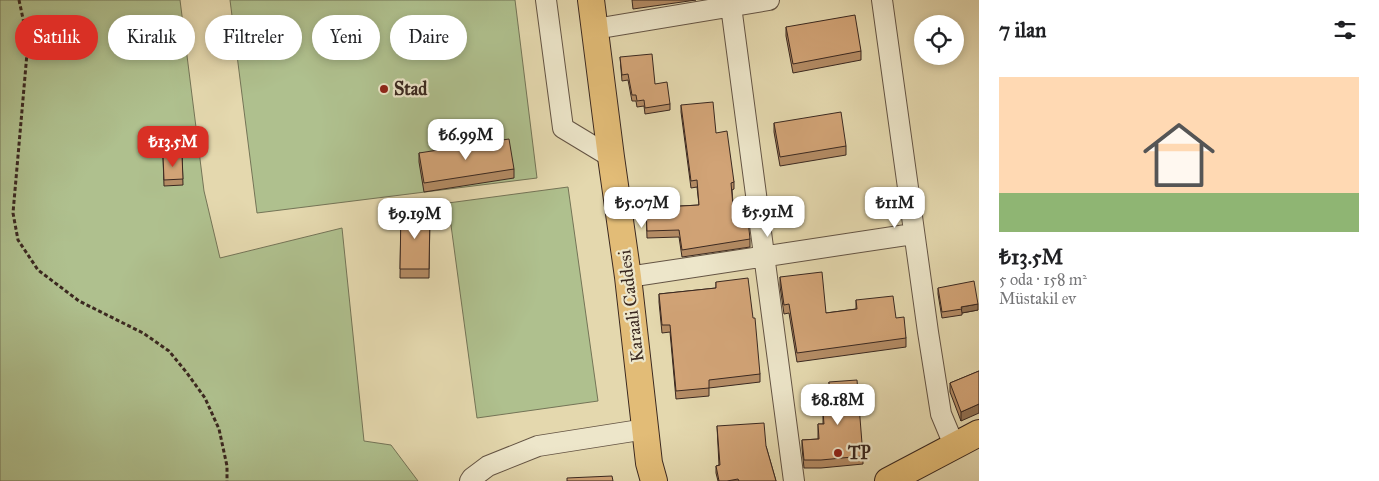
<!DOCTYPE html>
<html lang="tr">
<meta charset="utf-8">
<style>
:root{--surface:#fff;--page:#f2f2f2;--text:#202124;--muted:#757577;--accent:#d93025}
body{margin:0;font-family:"IM FELL Great Primer",serif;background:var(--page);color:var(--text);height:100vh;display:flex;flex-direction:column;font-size:19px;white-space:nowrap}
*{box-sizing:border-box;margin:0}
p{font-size:16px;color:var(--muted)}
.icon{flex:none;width:28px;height:28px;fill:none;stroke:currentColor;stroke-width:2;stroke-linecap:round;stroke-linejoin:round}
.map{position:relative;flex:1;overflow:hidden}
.drawer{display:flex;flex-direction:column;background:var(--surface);width:400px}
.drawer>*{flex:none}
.hud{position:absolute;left:15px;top:15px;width:475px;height:45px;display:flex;gap:10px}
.controls{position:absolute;left:914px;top:15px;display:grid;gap:10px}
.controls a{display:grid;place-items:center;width:50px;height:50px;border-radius:50%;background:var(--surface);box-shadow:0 2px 8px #0003;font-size:25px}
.price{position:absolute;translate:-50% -42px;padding:0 11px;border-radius:10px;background:#fff;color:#222;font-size:16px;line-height:32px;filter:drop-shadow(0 1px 2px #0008)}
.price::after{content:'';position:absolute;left:50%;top:30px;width:15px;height:11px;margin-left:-8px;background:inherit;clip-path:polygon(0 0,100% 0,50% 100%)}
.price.selected{background:var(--accent);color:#fff}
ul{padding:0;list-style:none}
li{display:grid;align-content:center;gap:10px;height:265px;padding:0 20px}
li span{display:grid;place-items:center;height:155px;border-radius:0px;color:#555}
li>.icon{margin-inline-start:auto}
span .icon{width:90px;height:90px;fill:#fffc;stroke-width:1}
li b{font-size:21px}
h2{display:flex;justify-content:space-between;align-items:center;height:60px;padding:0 20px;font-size:21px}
.tag{padding:0 18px;border-radius:22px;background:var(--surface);box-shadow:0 2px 8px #0003;font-size:18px;line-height:45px}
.tag.selected{background:var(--accent);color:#fff}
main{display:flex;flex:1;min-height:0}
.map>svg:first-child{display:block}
.green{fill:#afc08e;stroke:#747457}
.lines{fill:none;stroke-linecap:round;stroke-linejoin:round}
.minor-casing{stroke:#645444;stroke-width:22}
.major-casing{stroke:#3a2820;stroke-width:28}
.path{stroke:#3a2820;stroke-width:3;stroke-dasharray:4 2.5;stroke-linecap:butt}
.minor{stroke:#ede6ca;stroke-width:20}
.major{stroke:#e2bc77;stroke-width:26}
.wall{fill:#b48c65;stroke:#3a2820}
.shaded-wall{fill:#927253;stroke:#3a2820}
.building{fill:#d1a376;stroke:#3a2820}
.poi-dot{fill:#8f2418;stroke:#ede6ca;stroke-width:2}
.labels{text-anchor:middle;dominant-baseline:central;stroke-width:4.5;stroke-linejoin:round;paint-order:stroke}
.poi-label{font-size:18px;font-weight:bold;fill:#3a2820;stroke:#ede6ca;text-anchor:start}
.street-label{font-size:18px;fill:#3a2820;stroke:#ede6ca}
</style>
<main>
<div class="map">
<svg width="979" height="481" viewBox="0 0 979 481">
<rect width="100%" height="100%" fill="#e4d8ae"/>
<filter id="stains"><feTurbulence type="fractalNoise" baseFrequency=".004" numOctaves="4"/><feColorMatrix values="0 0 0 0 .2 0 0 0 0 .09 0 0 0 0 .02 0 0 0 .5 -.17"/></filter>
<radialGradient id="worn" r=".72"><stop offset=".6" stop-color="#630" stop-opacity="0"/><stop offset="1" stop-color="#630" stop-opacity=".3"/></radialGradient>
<path class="green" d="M 0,0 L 180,0 L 204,191 L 220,258 L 342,228 L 364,441 L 391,445 L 418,481 L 0,481 Z
M 230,0 L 515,0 L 537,178 L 257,213 Z
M 568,187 L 598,401 L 477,418 L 448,203 Z"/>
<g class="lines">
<g class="minor-casing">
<path id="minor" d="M 546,0 L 563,128 L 611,157
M 882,0 L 928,332 L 941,414 L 954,445
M 731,6 L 794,481
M 595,29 L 769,0
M 628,277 L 913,234
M 470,481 L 472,478 L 488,466 L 538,446 L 646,429"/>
</g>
<g class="major-casing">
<path id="major" d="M 591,0 L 611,157 L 628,277 L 649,463 L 654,481
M 888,481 L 979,433"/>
</g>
<path class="path" d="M 19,0 L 28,42 L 13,213 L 18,240 L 38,270 L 79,301 L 143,333 L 169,351 L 187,373 L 205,398 L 219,429 L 227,466 L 227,481"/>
<use href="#minor" class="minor"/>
<use href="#major" class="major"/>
</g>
<path class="wall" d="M 632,0 L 696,0 L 633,9 Z
M 786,27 L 861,51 L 861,60 L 793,73 L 786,36 Z
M 620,57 L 655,84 L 670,104 L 670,110 L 645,114 L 644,106 L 637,107 L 636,101 L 632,101 L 628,80 L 622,81 Z
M 681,105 L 716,133 L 734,182 L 734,189 L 732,190 L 734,218 L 739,221 L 750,239 L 750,247 L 682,257 L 679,237 L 647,238 L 646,208 L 699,205 L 697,187 L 691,188 L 681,112 Z
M 774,123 L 846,146 L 846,155 L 780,166 L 774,132 Z
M 419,153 L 514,169 L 514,178 L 424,192 L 419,162 Z
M 182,155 L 183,185 L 164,186 L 163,156 Z
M 401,211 L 430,212 L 429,278 L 400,278 Z
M 780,277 L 826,313 L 856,309 L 856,300 L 896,318 L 906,338 L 906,347 L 797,362 L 789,313 L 784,314 L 780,286 Z
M 716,282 L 760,374 L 760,382 L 709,388 L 709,396 L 676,399 L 670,332 L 662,333 L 659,302 L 659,294 L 716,288 Z
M 938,288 L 978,310 L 962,313 L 962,315 L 942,318 L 938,294 Z
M 979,371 L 961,421 L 950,392 L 950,383 Z
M 829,382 L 863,456 L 863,464 L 821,468 L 804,468 L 802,448 L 802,440 L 818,439 L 818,424 L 823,424 L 823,412 L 830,411 Z
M 717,426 L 766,446 L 776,481 L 718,481 L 716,473 L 716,466 L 719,465 Z"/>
<path class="shaded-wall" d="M 978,304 L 978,310 L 962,313 L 961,307 Z
M 979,404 L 979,413 L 961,421 L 961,412 Z"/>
<path class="building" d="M 855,15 L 861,51 L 793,64 L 786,27 Z
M 652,54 L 655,84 L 667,82 L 670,104 L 645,108 L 644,100 L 637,101 L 636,95 L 632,95 L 628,74 L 622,75 L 620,57 Z
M 713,102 L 716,133 L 727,131 L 734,182 L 731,183 L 734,218 L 739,218 L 739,221 L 748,220 L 750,239 L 682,250 L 679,230 L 647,231 L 646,208 L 699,205 L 697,180 L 691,181 L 681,105 Z
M 841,112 L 846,146 L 780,157 L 774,123 Z
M 509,139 L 514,169 L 424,183 L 419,153 Z
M 182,155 L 183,179 L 164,180 L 163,156 Z
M 401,211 L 430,212 L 429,269 L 400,269 Z
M 822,272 L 826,313 L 857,309 L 856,300 L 893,296 L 896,318 L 904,317 L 906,338 L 797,353 L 789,304 L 784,305 L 780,277 Z
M 748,278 L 753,318 L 755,318 L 760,374 L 709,380 L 709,388 L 676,391 L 670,325 L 662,325 L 659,294 L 716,288 L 716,282 Z
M 974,281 L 978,304 L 961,307 L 962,309 L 942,312 L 938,288 Z
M 979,371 L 979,404 L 961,412 L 950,383 Z
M 857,380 L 863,456 L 821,460 L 804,460 L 802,440 L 819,439 L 818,424 L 824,424 L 823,412 L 831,411 L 829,382 Z
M 764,423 L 766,446 L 776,481 L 739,481 L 738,479 L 727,481 L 719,481 L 716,466 L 720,465 L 717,426 Z
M 612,476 L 613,481 L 567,481 L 567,478 Z"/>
<g class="poi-dot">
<circle cx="384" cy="89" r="5"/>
<circle cx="838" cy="453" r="5"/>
</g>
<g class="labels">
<g class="poi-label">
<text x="394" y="89">Stad</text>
<text x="848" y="453">TP</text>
</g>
<g class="street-label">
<text transform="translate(631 306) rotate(-97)">Karaali Caddesi</text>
</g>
</g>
<rect width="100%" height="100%" filter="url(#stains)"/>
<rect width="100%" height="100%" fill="url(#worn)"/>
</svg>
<div class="controls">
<a><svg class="icon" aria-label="locate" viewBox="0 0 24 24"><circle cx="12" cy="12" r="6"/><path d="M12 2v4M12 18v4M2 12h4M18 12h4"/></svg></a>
</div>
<b class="price" style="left:466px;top:161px">₺6.99M</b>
<b class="price selected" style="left:173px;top:168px">₺13.5M</b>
<b class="price" style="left:642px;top:229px">₺5.07M</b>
<b class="price" style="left:895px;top:229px">₺11M</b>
<b class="price" style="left:768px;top:238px">₺5.91M</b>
<b class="price" style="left:415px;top:240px">₺9.19M</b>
<b class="price" style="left:838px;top:426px">₺8.18M</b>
<div class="hud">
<a class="tag selected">Satılık</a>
<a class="tag">Kiralık</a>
<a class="tag">Filtreler</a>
<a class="tag">Yeni</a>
<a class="tag">Daire</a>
</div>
</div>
<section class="drawer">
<h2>7 ilan<svg class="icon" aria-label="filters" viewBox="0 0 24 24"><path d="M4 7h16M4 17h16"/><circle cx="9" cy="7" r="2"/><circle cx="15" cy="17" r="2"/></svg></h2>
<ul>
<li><span style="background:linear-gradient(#ffd9b3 75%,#8fb573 0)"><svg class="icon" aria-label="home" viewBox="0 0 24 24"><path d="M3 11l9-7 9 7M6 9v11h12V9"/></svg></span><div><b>₺13.5M</b><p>5 oda · 158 m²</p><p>Müstakil ev</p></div></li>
</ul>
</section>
</main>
